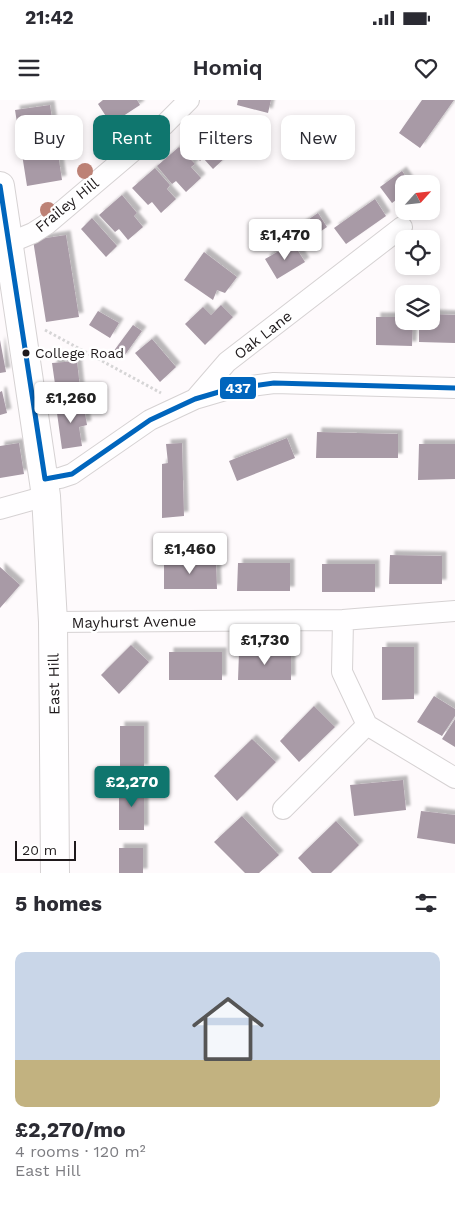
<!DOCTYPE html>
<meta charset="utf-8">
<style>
:root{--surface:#fff;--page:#f7f7f7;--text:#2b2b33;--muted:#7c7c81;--line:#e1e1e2;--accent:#0f766e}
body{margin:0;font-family:"Work Sans",sans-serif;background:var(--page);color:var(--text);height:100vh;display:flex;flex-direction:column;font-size:19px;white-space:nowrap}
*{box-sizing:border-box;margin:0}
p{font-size:16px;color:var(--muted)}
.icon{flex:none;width:28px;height:28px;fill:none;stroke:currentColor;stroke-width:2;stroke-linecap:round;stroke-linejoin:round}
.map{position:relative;height:773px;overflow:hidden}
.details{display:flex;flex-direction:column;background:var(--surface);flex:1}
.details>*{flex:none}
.guide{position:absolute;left:15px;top:15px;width:425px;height:45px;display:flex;gap:10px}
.needle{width:32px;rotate:63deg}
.buttons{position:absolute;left:395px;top:75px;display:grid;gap:10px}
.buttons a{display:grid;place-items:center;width:45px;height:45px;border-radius:10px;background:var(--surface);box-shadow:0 2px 8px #0003;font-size:25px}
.scale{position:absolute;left:15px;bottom:12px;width:61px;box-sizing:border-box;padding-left:5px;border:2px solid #1f1a1c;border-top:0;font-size:14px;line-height:18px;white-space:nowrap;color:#1f1a1c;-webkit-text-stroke:4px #fff;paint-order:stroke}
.price{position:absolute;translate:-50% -42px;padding:0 11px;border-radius:5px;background:#fff;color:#222;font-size:16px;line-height:32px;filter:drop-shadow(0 1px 2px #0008)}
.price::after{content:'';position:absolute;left:50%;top:30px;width:15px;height:11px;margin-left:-8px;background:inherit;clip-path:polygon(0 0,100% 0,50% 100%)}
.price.active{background:var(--accent);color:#fff}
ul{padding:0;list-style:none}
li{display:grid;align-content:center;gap:10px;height:265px;padding:0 15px}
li+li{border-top:1px solid var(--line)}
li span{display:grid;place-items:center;height:155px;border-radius:10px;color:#555}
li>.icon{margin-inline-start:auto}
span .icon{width:90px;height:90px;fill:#fffc;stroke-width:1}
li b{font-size:21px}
h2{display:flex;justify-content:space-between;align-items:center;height:60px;padding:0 15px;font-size:21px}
.tag{padding:0 18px;border-radius:10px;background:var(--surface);box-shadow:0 2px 8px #0003;font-size:18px;line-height:45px}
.tag.active{background:var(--accent);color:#fff}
.status{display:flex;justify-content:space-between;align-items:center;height:35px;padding:0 25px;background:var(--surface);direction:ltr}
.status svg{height:14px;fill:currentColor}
header{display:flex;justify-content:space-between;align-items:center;height:65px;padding:0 15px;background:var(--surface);font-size:22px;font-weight:600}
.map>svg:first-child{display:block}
.building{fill:#a89aa6;filter:url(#shadow)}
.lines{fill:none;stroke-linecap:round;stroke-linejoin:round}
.street-casing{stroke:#d6d2d3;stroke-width:22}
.secondary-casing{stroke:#d6d2d3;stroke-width:30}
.path{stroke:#d6d5d6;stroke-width:3;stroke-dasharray:2.5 2.5;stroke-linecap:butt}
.street{stroke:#fffeff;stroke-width:20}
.secondary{stroke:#fffeff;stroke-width:28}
.bus-1-casing{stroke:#fff;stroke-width:9}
.bus-1{stroke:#0065bd;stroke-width:5}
.tree{fill:#bd8276}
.bus-dot{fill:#1f1a1c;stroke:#fff;stroke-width:2}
.labels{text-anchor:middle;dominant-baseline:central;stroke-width:5;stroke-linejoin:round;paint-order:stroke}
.bus-label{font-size:14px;fill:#1f1a1c;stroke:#fff;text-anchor:start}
.street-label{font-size:15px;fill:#1f1a1c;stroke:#fff}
.line-badge{stroke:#fff;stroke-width:2}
.badge-label{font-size:14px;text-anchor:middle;font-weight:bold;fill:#fff}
</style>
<div class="status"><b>21:42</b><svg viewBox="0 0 49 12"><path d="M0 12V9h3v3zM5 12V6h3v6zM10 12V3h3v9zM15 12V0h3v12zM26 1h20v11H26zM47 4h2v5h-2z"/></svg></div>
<header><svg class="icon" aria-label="menu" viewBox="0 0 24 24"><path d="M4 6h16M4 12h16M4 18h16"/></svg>Homiq<svg class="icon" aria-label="heart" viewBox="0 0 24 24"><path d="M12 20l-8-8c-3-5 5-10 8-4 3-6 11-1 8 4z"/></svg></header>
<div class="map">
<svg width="455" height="773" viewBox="0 0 455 773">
<defs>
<filter id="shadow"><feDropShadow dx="4.5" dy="-4.5" stdDeviation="1" flood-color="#0004"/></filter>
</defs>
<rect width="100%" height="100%" fill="#fefafc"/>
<path class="building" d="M 103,0 L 137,0 L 140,5 L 111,24 L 98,4 Z
M 238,0 L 271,0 L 268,13 L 237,5 Z
M 422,0 L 454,0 L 420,48 L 399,33 Z
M 50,5 L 54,31 L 72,28 L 77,58 L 59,60 L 62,80 L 27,86 L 15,10 Z
M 207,23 L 222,41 L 218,44 L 228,55 L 213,69 L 203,58 L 200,61 L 184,43 Z
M 179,47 L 195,64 L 191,67 L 201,78 L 186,92 L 176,81 L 172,84 L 157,66 Z
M 155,68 L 170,85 L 167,89 L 176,99 L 161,113 L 152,102 L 148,105 L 132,88 Z
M 402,71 L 411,84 L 404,84 L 404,94 L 392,103 L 380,87 Z
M 122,95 L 137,113 L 134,116 L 143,127 L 128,140 L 119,129 L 115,132 L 99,115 Z
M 375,99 L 386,116 L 346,144 L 334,128 Z
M 318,113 L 327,127 L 305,142 L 296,128 Z
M 92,118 L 117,146 L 106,157 L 81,129 Z
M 66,135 L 79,217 L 46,222 L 33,140 Z
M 293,143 L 305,162 L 277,179 L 265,159 Z
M 204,152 L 237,177 L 225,193 L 217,190 L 213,200 L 184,180 Z
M 221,205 L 233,217 L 205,245 L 185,224 L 203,207 L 211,215 Z
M 98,211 L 119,223 L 110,238 L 89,225 Z
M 431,214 L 455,215 L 455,243 L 419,242 L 419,221 L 431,221 Z
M 376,217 L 404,217 L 404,221 L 413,221 L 412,246 L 376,245 Z
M 133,225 L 142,231 L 122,259 L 113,252 Z
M 152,239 L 176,267 L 160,282 L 135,253 Z
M 0,240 L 6,272 L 0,273 Z
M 77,261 L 80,288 L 56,291 L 52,263 Z
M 2,291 L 7,313 L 0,315 L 0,292 Z
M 83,302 L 87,325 L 79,327 L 82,346 L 62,349 L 56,306 Z
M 317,332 L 398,334 L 398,358 L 316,358 Z
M 287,338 L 295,358 L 237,381 L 229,361 Z
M 19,343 L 24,374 L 0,378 L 0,346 Z
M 182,343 L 184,416 L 162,418 L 162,364 L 168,363 L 166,344 Z
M 419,344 L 455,344 L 455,379 L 418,380 Z
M 390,455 L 442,456 L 442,484 L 389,484 Z
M 164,460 L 216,461 L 217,489 L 164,489 Z
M 238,463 L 290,463 L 290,491 L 237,491 Z
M 322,464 L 375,464 L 375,492 L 322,492 Z
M 0,467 L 20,485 L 0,508 Z
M 131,545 L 149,562 L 119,594 L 101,575 Z
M 382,547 L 414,547 L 414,599 L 382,600 Z
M 169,552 L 222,552 L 222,580 L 169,580 Z
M 239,552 L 291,552 L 291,580 L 238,580 Z
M 434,596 L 455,609 L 455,616 L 442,636 L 417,622 Z
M 314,606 L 335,627 L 299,662 L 280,641 Z
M 455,619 L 455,647 L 442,639 Z
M 120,626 L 144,626 L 144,669 L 120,669 Z
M 252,639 L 276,662 L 237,701 L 214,676 Z
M 403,680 L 406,710 L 354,716 L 350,685 Z
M 119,687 L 144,687 L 144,730 L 119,730 Z
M 421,711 L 455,715 L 455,744 L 417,738 Z
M 242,716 L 279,755 L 259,773 L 245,773 L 214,742 Z
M 336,721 L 359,745 L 331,773 L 312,773 L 298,758 Z
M 119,748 L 143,748 L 143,773 L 119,773 Z"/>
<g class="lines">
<g class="street-casing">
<path id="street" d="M 9,143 L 33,133 L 47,124 L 165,24 L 189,0
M 195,299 L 229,289 L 274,283 L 455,288
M 45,379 L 60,378 L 72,374 L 150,320 L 195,299 L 227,262 L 402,127
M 0,409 L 46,396
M 343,520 L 342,572 L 367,625 L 455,678
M 53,522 L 343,520 L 455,511
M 283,709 L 367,625"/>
</g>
<g class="secondary-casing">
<path id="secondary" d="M 0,86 L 46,396 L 53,522 L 55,773"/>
</g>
<path class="path" d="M 45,230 L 161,293"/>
<use href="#street" class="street"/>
<use href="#secondary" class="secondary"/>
<g class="bus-1-casing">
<path id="bus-1" d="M 0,86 L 45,379
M 45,379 L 72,374 L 150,320 L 195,299 L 229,289 L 274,283 L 455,288"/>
</g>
<use href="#bus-1" class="bus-1"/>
</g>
<g class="tree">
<circle cx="112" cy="42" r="8"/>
<circle cx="85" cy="71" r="8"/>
<circle cx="48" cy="110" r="8"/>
</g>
<circle class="bus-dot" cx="26" cy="253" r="4.5"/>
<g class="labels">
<g class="bus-label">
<text x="35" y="253">College Road</text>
</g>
<g class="street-label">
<text transform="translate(67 105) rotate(-39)">Frailey Hill</text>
<text transform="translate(263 235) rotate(-38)">Oak Lane</text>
<text transform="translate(134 522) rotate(-1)">Mayhurst Avenue</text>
<text transform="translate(54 584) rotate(-91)">East Hill</text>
</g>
</g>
<rect class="line-badge" x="219" y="276" width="38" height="24" rx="5" fill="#0065bd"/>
<g class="badge-label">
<text x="238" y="293">437</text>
</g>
</svg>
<div class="buttons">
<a><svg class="needle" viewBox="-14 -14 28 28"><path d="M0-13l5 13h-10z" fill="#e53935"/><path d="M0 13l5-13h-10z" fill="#7c7c81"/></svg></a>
<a><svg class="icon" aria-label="locate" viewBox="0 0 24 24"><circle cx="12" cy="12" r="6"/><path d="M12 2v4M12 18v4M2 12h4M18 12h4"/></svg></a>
<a><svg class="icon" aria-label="layers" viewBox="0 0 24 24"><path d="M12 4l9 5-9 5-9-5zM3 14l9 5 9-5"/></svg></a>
</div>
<div class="scale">20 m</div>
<b class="price" style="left:285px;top:161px">£1,470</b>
<b class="price" style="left:71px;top:324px">£1,260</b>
<b class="price" style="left:190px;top:475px">£1,460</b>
<b class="price" style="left:265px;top:566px">£1,730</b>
<b class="price active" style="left:132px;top:708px">£2,270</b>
<div class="guide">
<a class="tag">Buy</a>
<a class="tag active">Rent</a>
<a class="tag">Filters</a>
<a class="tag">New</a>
</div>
</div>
<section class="details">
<h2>5 homes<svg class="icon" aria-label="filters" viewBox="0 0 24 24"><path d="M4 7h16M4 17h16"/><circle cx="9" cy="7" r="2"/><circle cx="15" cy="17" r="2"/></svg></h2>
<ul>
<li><span style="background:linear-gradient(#c9d6e8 70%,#c2b280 0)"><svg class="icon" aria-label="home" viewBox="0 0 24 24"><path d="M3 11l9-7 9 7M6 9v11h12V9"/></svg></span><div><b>£2,270/mo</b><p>4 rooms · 120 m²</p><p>East Hill</p></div></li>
</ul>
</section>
